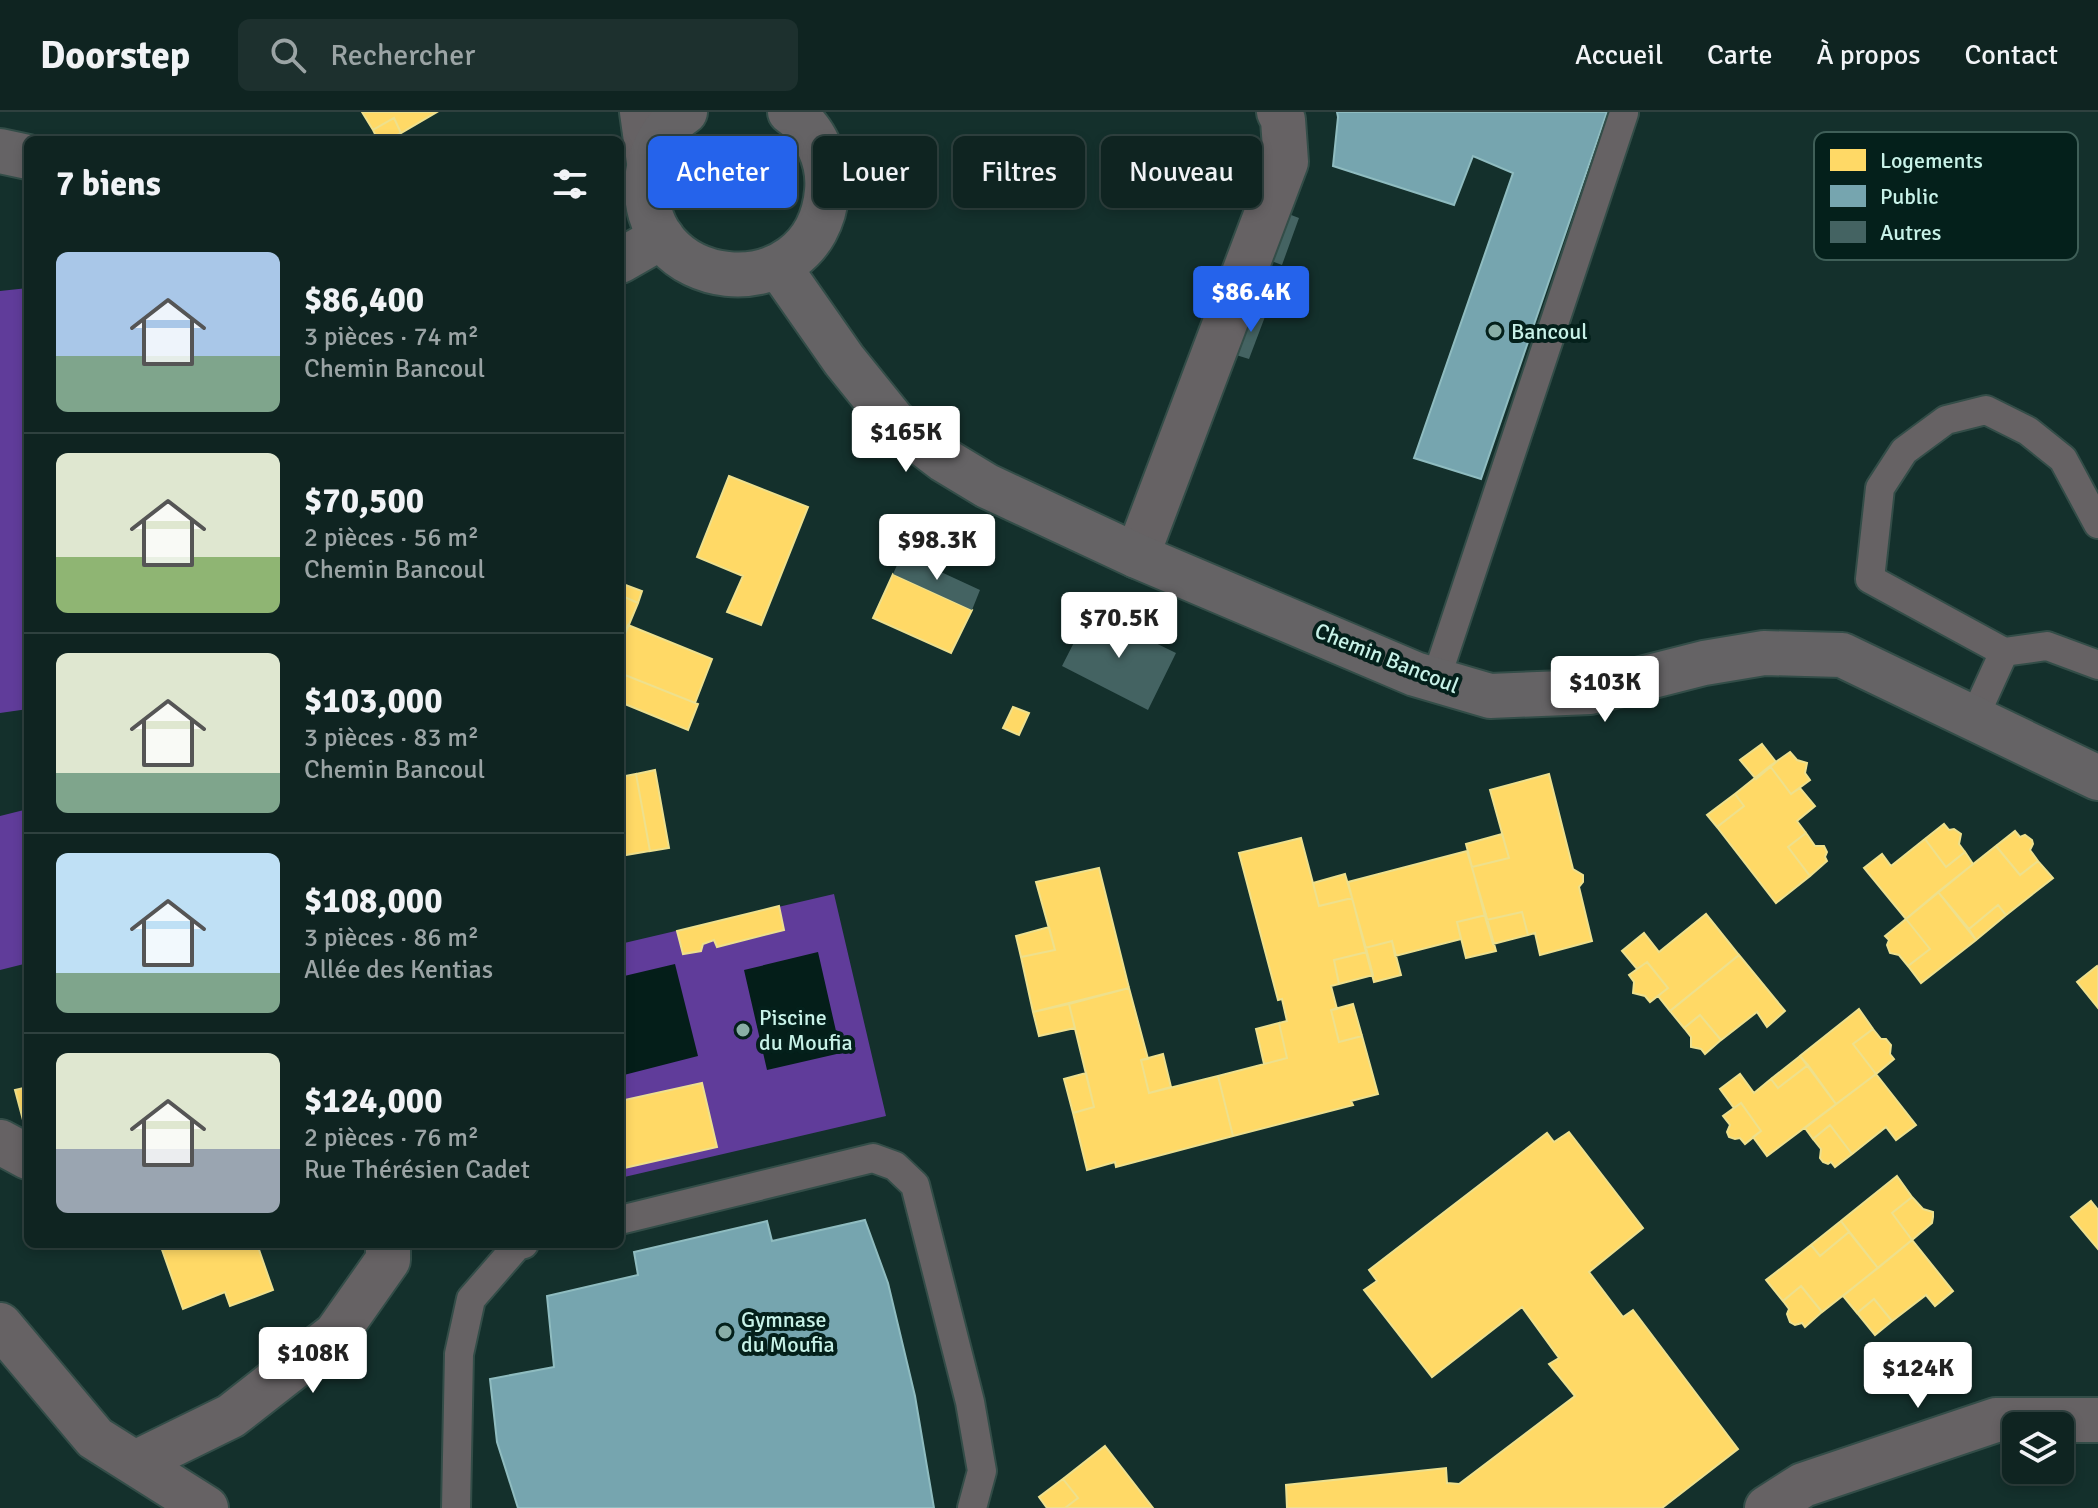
<!DOCTYPE html>
<html lang="fr">
<meta charset="utf-8">
<style>
:root{--surface:#0f2421;--page:#1d302e;--text:#f1f3f6;--muted:#9ba4a5;--line:#2f413f;--accent:#2563eb}
body{margin:0;font-family:Signika,sans-serif;background:var(--page);color:var(--text);height:100vh;display:flex;flex-direction:column;font-size:30px;white-space:nowrap}
*{box-sizing:border-box;margin:0}
p{font-size:26px;color:var(--muted)}
.icon{flex:none;width:44px;height:44px;fill:none;stroke:currentColor;stroke-width:2;stroke-linecap:round;stroke-linejoin:round}
.map{position:relative;flex:1;overflow:hidden}
.panel{position:absolute;left:24px;top:24px;width:600px;height:1112px;display:flex;flex-direction:column;background:var(--surface);border-radius:12px;box-shadow:0 4px 12px #0003,0 0 0 2px var(--line)}
.panel>*{flex:none}
.top-card{position:absolute;left:648px;top:24px;width:760px;height:72px;display:flex;gap:16px}
.fabs{position:absolute;left:2002px;top:1300px;display:grid;gap:16px}
.fabs a{display:grid;place-items:center;width:72px;height:72px;border-radius:12px;background:var(--surface);box-shadow:0 4px 12px #0003,0 0 0 2px var(--line);font-size:40px}
.price{position:absolute;translate:-50% -68px;padding:0 18px;border-radius:8px;background:#fff;color:#222;font-size:26px;line-height:52px;filter:drop-shadow(0 2px 4px #0008)}
.price::after{content:'';position:absolute;left:50%;top:48px;width:24px;height:18px;margin-left:-12px;background:inherit;clip-path:polygon(0 0,100% 0,50% 100%)}
.price.active{background:var(--accent);color:#fff}
ul{padding:0;list-style:none}
li{display:flex;align-items:center;gap:24px;height:200px;padding:0 32px}
li+li{border-top:2px solid var(--line)}
li span{display:grid;place-items:center;flex:none;width:224px;height:160px;border-radius:12px;color:#555}
li>.icon{margin-inline-start:auto}
span .icon{width:96px;height:96px;fill:#fffc;stroke-width:1}
li b{font-size:34px}
h2{display:flex;justify-content:space-between;align-items:center;height:96px;padding:0 32px;font-size:34px}
.chip{padding:0 28px;border-radius:12px;background:var(--surface);box-shadow:0 4px 12px #0003,0 0 0 2px var(--line);font-size:28px;line-height:72px}
.chip.active{background:var(--accent);color:#fff}
header{display:flex;align-items:center;gap:48px;box-sizing:border-box;height:112px;padding:0 40px;background:var(--surface);border-bottom:2px solid var(--line)}
header strong{font-size:38px}
nav{display:flex;gap:44px;margin-inline-start:auto;font-size:28px}
.search{width:560px;height:72px;background:var(--page);display:flex;align-items:center;gap:20px;box-sizing:border-box;padding:0 28px;border-radius:12px;color:var(--muted);font-size:30px}
.map>svg:first-child{display:block}
.green{fill:#603c9a}
.water{fill:#041e19}
.homes{fill:#ffd966;stroke:#eee08d;stroke-width:2}
.public{fill:#76a5af;stroke:#8fbcc0;stroke-width:2}
.building{fill:#446362}
.lines{fill:none;stroke-linecap:round;stroke-linejoin:round}
.service-casing{stroke:#334d48;stroke-width:32}
.minor-casing{stroke:#334d48;stroke-width:48}
.secondary-casing{stroke:#334d48;stroke-width:48}
.service{stroke:#666264;stroke-width:28}
.minor{stroke:#666264;stroke-width:44}
.secondary{stroke:#656365;stroke-width:44}
.poi-dot{fill:#89aea6;stroke:#04201b;stroke-width:3}
.labels{text-anchor:middle;dominant-baseline:central;stroke-width:8;stroke-linejoin:round;paint-order:stroke}
.poi-label{font-size:22px;fill:#c8f2e8;stroke:#04201b;text-anchor:start}
.street-label{font-size:22px;fill:#c8f2e8;stroke:#04201b}
.key{fill:#04201b;stroke:#3f5f58;stroke-width:2}
.key-label{font-size:22px;fill:#c8f2e8}
</style>
<header>
<strong>Doorstep</strong>
<div class="search"><svg class="icon" aria-label="search" viewBox="0 0 24 24"><circle cx="10" cy="10" r="6"/><path d="M15 15l6 6"/></svg>Rechercher</div>
<nav><a>Accueil</a><a>Carte</a><a>À propos</a><a>Contact</a></nav>
</header>
<div class="map">
<svg width="2098" height="1396" viewBox="0 0 2098 1396">
<rect width="100%" height="100%" fill="#14302c"/>
<path class="green" d="M 28,176 L 28,597 L 0,601 L 0,179 Z
M 28,697 L 28,851 L 0,858 L 0,704 Z
M 834,782 L 886,1004 L 620,1066 L 620,832 Z"/>
<path class="water" d="M 818,840 L 841,941 L 767,958 L 744,858 Z
M 675,852 L 698,944 L 620,964 L 620,865 Z"/>
<path class="homes" d="M 362,0 L 437,0 L 401,21 L 394,6 L 373,18 Z
M 394,6 L 401,21 L 388,28 L 378,28 L 373,18 Z
M 729,364 L 808,395 L 761,513 L 727,500 L 743,464 L 697,445 Z
M 893,462 L 972,498 L 951,541 L 873,506 Z
M 620,471 L 642,479 L 638,491 L 620,483 Z
M 620,483 L 638,491 L 620,534 Z
M 628,513 L 712,547 L 695,591 L 620,561 L 620,534 Z
M 620,561 L 698,592 L 688,618 L 620,590 Z
M 1013,595 L 1029,601 L 1019,623 L 1003,616 Z
M 1762,632 L 1776,650 L 1756,667 L 1740,648 Z
M 1790,640 L 1797,648 L 1807,651 L 1805,661 L 1810,668 L 1791,682 L 1770,654 Z
M 1770,654 L 1791,682 L 1800,676 L 1815,694 L 1797,709 L 1806,721 L 1788,735 L 1810,764 L 1776,791 L 1717,715 L 1744,694 L 1735,682 Z
M 655,658 L 669,736 L 650,739 L 636,662 Z
M 636,662 L 650,739 L 620,744 L 620,665 Z
M 1549,662 L 1573,757 L 1583,763 L 1583,770 L 1579,775 L 1592,829 L 1540,843 L 1535,821 L 1528,823 L 1522,800 L 1486,808 L 1472,755 L 1509,746 L 1490,678 Z
M 1735,682 L 1744,694 L 1717,715 L 1707,703 Z
M 1944,712 L 1949,718 L 1954,717 L 1961,722 L 1959,732 L 1965,740 L 1946,755 L 1925,727 Z
M 2015,719 L 2020,725 L 2025,723 L 2032,728 L 2033,732 L 2030,738 L 2038,749 L 2020,763 L 1996,734 Z
M 1806,721 L 1815,734 L 1824,734 L 1827,740 L 1825,745 L 1827,749 L 1810,764 L 1788,735 Z
M 1502,722 L 1509,746 L 1472,755 L 1466,732 Z
M 1301,726 L 1319,794 L 1352,786 L 1367,840 L 1334,848 L 1339,872 L 1331,874 L 1337,897 L 1331,898 L 1339,930 L 1362,924 L 1378,982 L 1351,989 L 1353,993 L 1233,1024 L 1218,964 L 1287,946 L 1279,911 L 1287,909 L 1282,887 L 1278,888 L 1239,741 Z
M 1925,727 L 1946,755 L 1965,740 L 1973,752 L 1906,807 L 1864,756 L 1882,742 L 1891,754 Z
M 1996,734 L 2020,763 L 2038,749 L 2053,766 L 2006,803 L 1998,793 L 1969,817 L 1938,780 Z
M 1467,739 L 1486,803 L 1457,810 L 1461,827 L 1395,844 L 1392,829 L 1365,836 L 1348,770 Z
M 1099,756 L 1129,876 L 1033,900 L 1021,845 L 1055,838 L 1036,770 Z
M 1345,762 L 1352,786 L 1319,794 L 1313,771 Z
M 1938,780 L 1976,828 L 1921,871 L 1908,854 L 1930,837 L 1906,807 Z
M 1998,793 L 2006,803 L 1976,828 L 1969,817 Z
M 779,794 L 784,818 L 717,835 L 714,828 L 703,832 L 701,839 L 683,842 L 677,819 Z
M 1522,800 L 1528,823 L 1493,832 L 1486,808 Z
M 1706,802 L 1739,843 L 1670,899 L 1658,884 L 1668,876 L 1647,850 L 1637,857 L 1622,839 L 1644,821 L 1659,840 Z
M 1486,803 L 1496,839 L 1466,846 L 1457,810 Z
M 1906,807 L 1930,837 L 1908,854 L 1899,843 L 1890,841 L 1887,833 L 1889,828 L 1885,824 Z
M 1049,815 L 1055,838 L 1021,845 L 1016,824 Z
M 1392,829 L 1401,863 L 1374,870 L 1365,836 Z
M 1367,840 L 1373,863 L 1339,872 L 1334,848 Z
M 1739,843 L 1785,899 L 1767,915 L 1757,900 L 1721,928 L 1700,903 L 1684,916 L 1670,899 Z
M 1647,850 L 1668,876 L 1650,890 L 1645,884 L 1633,881 L 1634,870 L 1629,863 Z
M 2097,854 L 2098,856 L 2098,896 L 2077,870 Z
M 1129,876 L 1148,947 L 1141,948 L 1149,981 L 1218,964 L 1233,1024 L 1116,1055 L 1115,1050 L 1087,1058 L 1073,1001 L 1094,995 L 1069,892 Z
M 1069,892 L 1075,916 L 1039,924 L 1033,900 Z
M 1353,892 L 1362,924 L 1339,930 L 1331,898 Z
M 1859,897 L 1873,917 L 1853,932 L 1876,962 L 1836,992 L 1800,944 Z
M 1700,903 L 1721,928 L 1705,942 L 1701,937 L 1691,935 L 1691,925 L 1684,916 Z
M 1279,911 L 1287,946 L 1264,952 L 1256,917 Z
M 1873,917 L 1881,927 L 1886,927 L 1891,933 L 1890,942 L 1894,947 L 1876,962 L 1853,932 Z
M 1163,942 L 1171,975 L 1149,981 L 1141,948 Z
M 1800,944 L 1808,953 L 1778,976 L 1771,967 Z
M 1808,953 L 1836,992 L 1767,1044 L 1753,1025 L 1761,1019 L 1741,991 L 1734,996 L 1720,977 L 1740,962 L 1754,981 L 1771,967 L 1778,976 Z
M 1086,961 L 1094,995 L 1073,1001 L 1064,967 Z
M 1876,962 L 1916,1013 L 1896,1028 L 1886,1015 L 1852,1042 L 1830,1013 L 1813,1027 L 1805,1016 Z
M 702,971 L 717,1035 L 620,1057 L 620,989 Z
M 28,975 L 28,1023 L 27,1023 L 15,978 Z
M 1741,991 L 1761,1019 L 1745,1032 L 1740,1026 L 1735,1027 L 1729,1025 L 1727,1020 L 1730,1013 L 1723,1004 Z
M 1830,1013 L 1852,1042 L 1835,1055 L 1831,1050 L 1828,1052 L 1823,1050 L 1820,1046 L 1821,1037 L 1813,1027 Z
M 1569,1020 L 1643,1116 L 1589,1160 L 1623,1205 L 1633,1198 L 1738,1337 L 1662,1396 L 1287,1396 L 1286,1373 L 1446,1356 L 1447,1371 L 1459,1372 L 1575,1284 L 1549,1252 L 1559,1246 L 1522,1195 L 1432,1265 L 1364,1178 L 1377,1169 L 1369,1158 L 1547,1021 L 1554,1030 Z
M 1897,1064 L 1912,1085 L 1892,1101 L 1912,1128 L 1878,1156 L 1841,1109 Z
M 1912,1085 L 1923,1097 L 1933,1100 L 1933,1105 L 1932,1111 L 1912,1128 L 1892,1101 Z
M 2091,1089 L 2098,1098 L 2098,1137 L 2071,1105 Z
M 1841,1109 L 1849,1120 L 1820,1144 L 1811,1133 Z
M 1849,1120 L 1878,1156 L 1822,1200 L 1801,1174 L 1783,1189 L 1766,1168 L 1811,1133 L 1820,1144 Z
M 1912,1128 L 1953,1179 L 1935,1194 L 1926,1183 L 1892,1209 L 1874,1187 L 1857,1201 L 1843,1184 Z
M 160,1132 L 257,1132 L 273,1178 L 230,1194 L 225,1180 L 183,1197 Z
M 1801,1174 L 1822,1200 L 1805,1215 L 1802,1211 L 1795,1213 L 1790,1210 L 1787,1202 L 1789,1197 L 1783,1189 Z
M 1874,1187 L 1892,1209 L 1875,1223 L 1857,1201 Z
M 1105,1334 L 1153,1396 L 1065,1396 L 1078,1386 L 1063,1367 Z
M 1063,1367 L 1078,1386 L 1065,1396 L 1047,1396 L 1039,1385 Z"/>
<path class="public" d="M 1337,0 L 1607,0 L 1481,367 L 1414,346 L 1513,61 L 1473,44 L 1454,93 L 1333,54 L 1338,5 Z
M 865,1108 L 888,1171 L 915,1284 L 934,1396 L 518,1396 L 497,1330 L 490,1267 L 554,1255 L 547,1184 L 638,1163 L 634,1140 L 767,1109 L 772,1129 Z"/>
<path class="building" d="M 1286,101 L 1299,106 L 1282,153 L 1269,148 Z
M 1253,196 L 1266,202 L 1249,247 L 1236,243 Z
M 902,442 L 980,478 L 972,498 L 893,462 Z
M 1090,499 L 1176,541 L 1148,598 L 1062,554 Z"/>
<g class="lines">
<g class="service-casing">
<path id="service" d="M 2098,412 L 2063,347 L 2028,319 L 1986,298 L 1946,308 L 1904,339 L 1880,376 L 1870,467 L 2004,540 L 2047,534 L 2098,553
M 1435,570 L 1624,1
M 1974,606 L 2004,540
M 620,1108 L 873,1046 L 895,1054 L 915,1073 L 970,1290 L 982,1359 L 972,1396
M 456,1396 L 459,1242 L 471,1187 L 517,1134 L 524,1132"/>
</g>
<g class="minor-casing">
<path id="minor" d="M 642,0 L 649,50
M 1137,444 L 1286,50 L 1283,8 L 1279,0
M 0,1030 L 28,1045
M 0,1213 L 95,1326 L 206,1396
M 135,1351 L 231,1304 L 336,1222 L 388,1148 L 388,1132
M 1767,1396 L 1803,1373 L 1996,1308 L 2098,1308"/>
</g>
<g class="secondary-casing">
<path id="secondary" d="M 685,0 C 665,13 651,37 648,61 C 631,182 816,203 827,79 C 830,50 815,16 790,0
M 0,39 L 28,45
M 620,149 L 662,125
M 779,155 L 844,248 L 894,310 L 944,348 L 987,374 L 1137,444 L 1415,562 L 1490,584 L 1590,580 L 1704,551 L 1764,541 L 1842,543 L 2098,666"/>
</g>
<use href="#service" class="service"/>
<use href="#minor" class="minor"/>
<use href="#secondary" class="secondary"/>
</g>
<g class="poi-dot">
<circle cx="1495" cy="219" r="8"/>
<circle cx="743" cy="918" r="8"/>
<circle cx="725" cy="1220" r="8"/>
</g>
<g class="labels">
<g class="poi-label">
<text x="1511" y="219">Bancoul</text>
<text x="759" y="905">Piscine<tspan x="759" dy="25">du Moufia</tspan></text>
<text x="741" y="1207">Gymnase<tspan x="741" dy="25">du Moufia</tspan></text>
</g>
<g class="street-label">
<text transform="translate(1387 546) rotate(22)">Chemin Bancoul</text>
</g>
</g>
<rect x="1814" y="20" width="264" height="128" rx="12" class="key"/>
<rect x="1830" y="37" width="36" height="22" fill="#ffd966"/>
<rect x="1830" y="73" width="36" height="22" fill="#76a5af"/>
<rect x="1830" y="109" width="36" height="22" fill="#446362"/>
<g class="key-label">
<text x="1880" y="56">Logements</text>
<text x="1880" y="92">Public</text>
<text x="1880" y="128">Autres</text>
</g>
</svg>
<div class="fabs">
<a><svg class="icon" aria-label="layers" viewBox="0 0 24 24"><path d="M12 4l9 5-9 5-9-5zM3 14l9 5 9-5"/></svg></a>
</div>
<b class="price active" style="left:1251px;top:222px">$86.4K</b>
<b class="price" style="left:906px;top:362px">$165K</b>
<b class="price" style="left:937px;top:470px">$98.3K</b>
<b class="price" style="left:1119px;top:548px">$70.5K</b>
<b class="price" style="left:1605px;top:612px">$103K</b>
<b class="price" style="left:313px;top:1283px">$108K</b>
<b class="price" style="left:1918px;top:1298px">$124K</b>
<div class="top-card">
<a class="chip active">Acheter</a>
<a class="chip">Louer</a>
<a class="chip">Filtres</a>
<a class="chip">Nouveau</a>
</div>
<section class="panel">
<h2>7 biens<svg class="icon" aria-label="filters" viewBox="0 0 24 24"><path d="M4 7h16M4 17h16"/><circle cx="9" cy="7" r="2"/><circle cx="15" cy="17" r="2"/></svg></h2>
<ul>
<li><span style="background:linear-gradient(#a9c7e8 65%,#7fa58c 0)"><svg class="icon" aria-label="home" viewBox="0 0 24 24"><path d="M3 11l9-7 9 7M6 9v11h12V9"/></svg></span><div><b>$86,400</b><p>3 pièces · 74 m²</p><p>Chemin Bancoul</p></div></li>
<li><span style="background:linear-gradient(#dfe7d0 65%,#8fb573 0)"><svg class="icon" aria-label="home" viewBox="0 0 24 24"><path d="M3 11l9-7 9 7M6 9v11h12V9"/></svg></span><div><b>$70,500</b><p>2 pièces · 56 m²</p><p>Chemin Bancoul</p></div></li>
<li><span style="background:linear-gradient(#dfe7d0 75%,#7fa58c 0)"><svg class="icon" aria-label="home" viewBox="0 0 24 24"><path d="M3 11l9-7 9 7M6 9v11h12V9"/></svg></span><div><b>$103,000</b><p>3 pièces · 83 m²</p><p>Chemin Bancoul</p></div></li>
<li><span style="background:linear-gradient(#bfe0f5 75%,#7fa58c 0)"><svg class="icon" aria-label="home" viewBox="0 0 24 24"><path d="M3 11l9-7 9 7M6 9v11h12V9"/></svg></span><div><b>$108,000</b><p>3 pièces · 86 m²</p><p>Allée des Kentias</p></div></li>
<li><span style="background:linear-gradient(#dfe7d0 60%,#9aa5b1 0)"><svg class="icon" aria-label="home" viewBox="0 0 24 24"><path d="M3 11l9-7 9 7M6 9v11h12V9"/></svg></span><div><b>$124,000</b><p>2 pièces · 76 m²</p><p>Rue Thérésien Cadet</p></div></li>
</ul>
</section>
</div>
